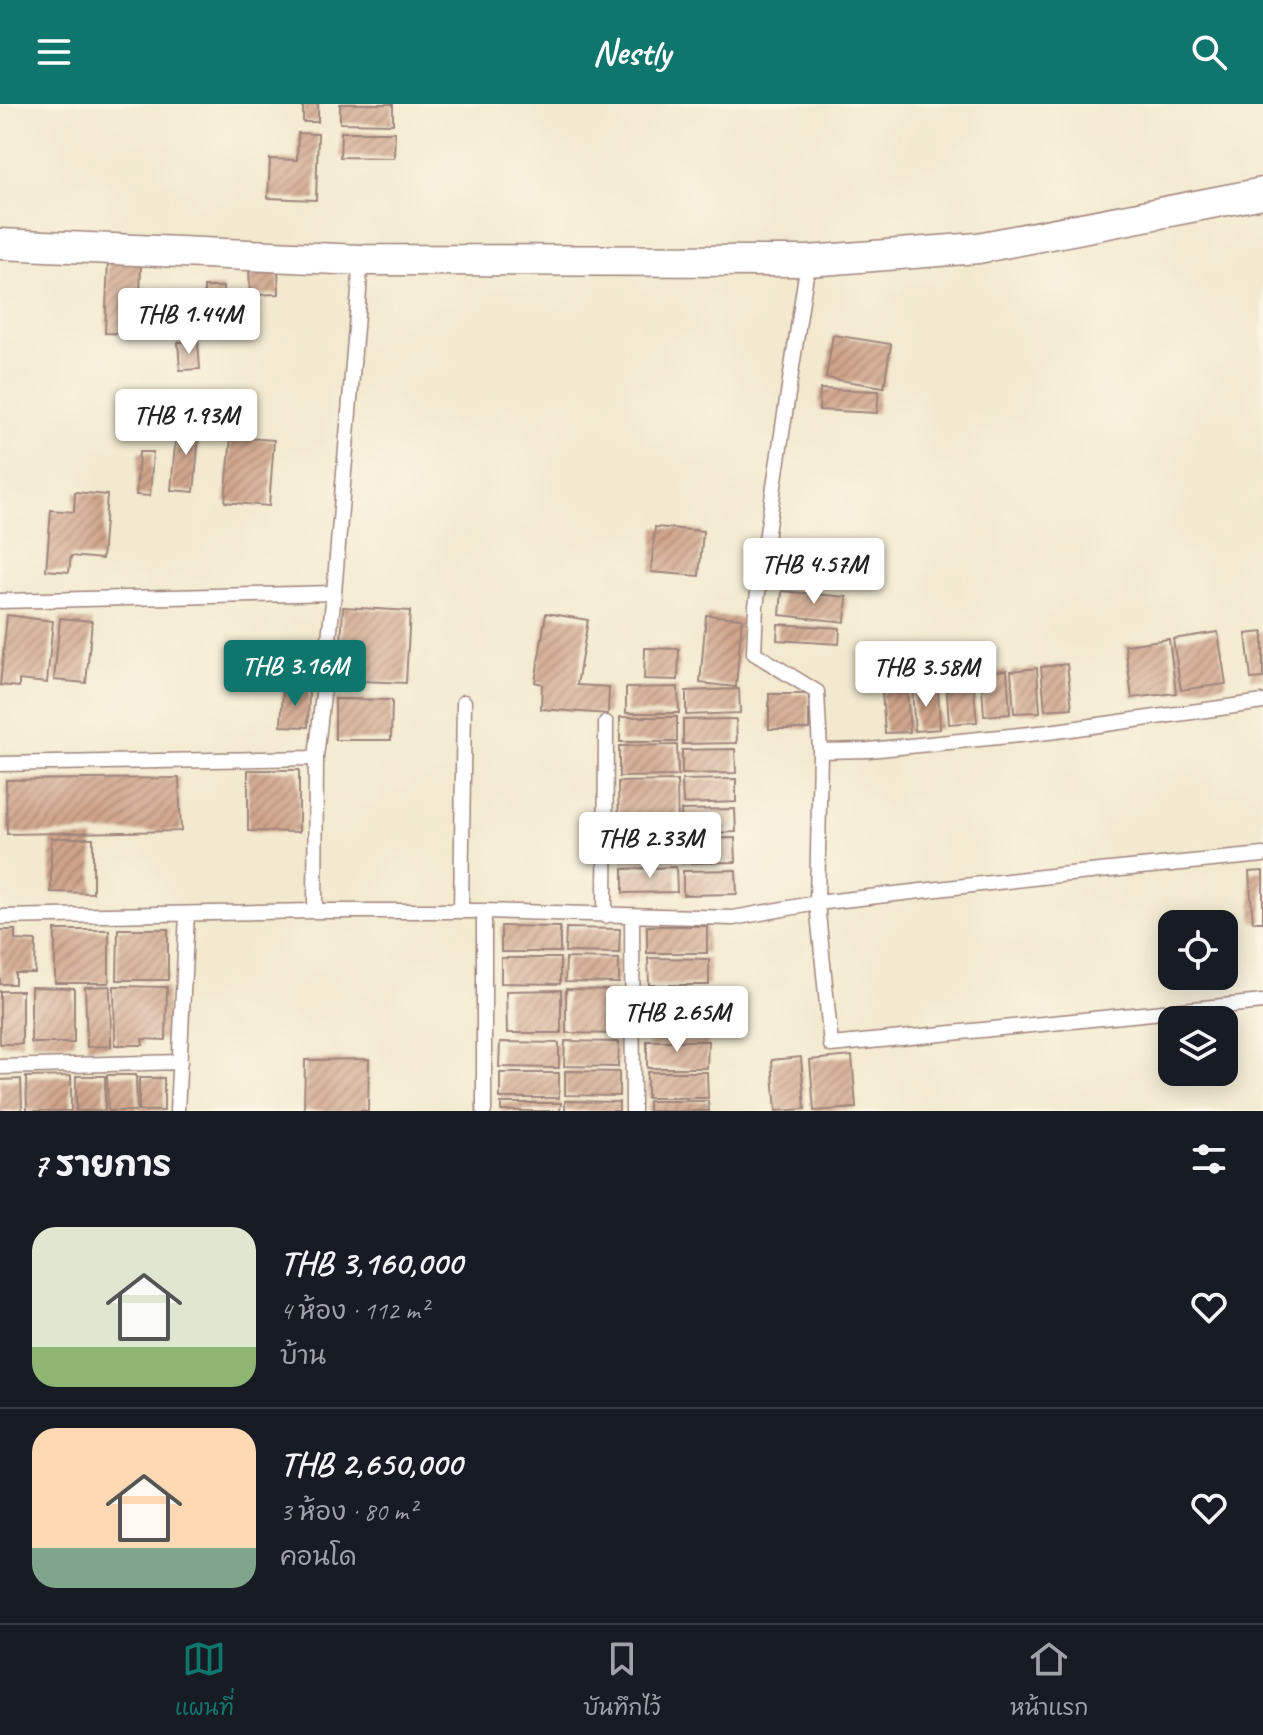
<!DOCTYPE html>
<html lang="th">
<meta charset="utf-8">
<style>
:root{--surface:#171b24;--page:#242831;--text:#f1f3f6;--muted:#9ea1a6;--line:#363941;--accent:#0f766e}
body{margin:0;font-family:Caveat,"Playpen Sans Thai",sans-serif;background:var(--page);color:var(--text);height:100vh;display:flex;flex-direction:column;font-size:30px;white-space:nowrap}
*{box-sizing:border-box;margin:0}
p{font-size:26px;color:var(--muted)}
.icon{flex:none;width:44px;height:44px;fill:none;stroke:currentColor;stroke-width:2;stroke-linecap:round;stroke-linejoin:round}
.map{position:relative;height:1007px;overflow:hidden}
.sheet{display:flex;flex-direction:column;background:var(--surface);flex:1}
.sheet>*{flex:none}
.tools{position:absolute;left:1158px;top:806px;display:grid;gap:16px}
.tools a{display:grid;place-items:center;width:80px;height:80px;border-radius:16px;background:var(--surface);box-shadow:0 4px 20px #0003;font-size:40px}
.price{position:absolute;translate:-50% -68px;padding:0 18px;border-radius:8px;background:#fff;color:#222;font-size:26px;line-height:52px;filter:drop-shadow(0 2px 4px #0008)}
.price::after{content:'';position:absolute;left:50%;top:48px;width:24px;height:18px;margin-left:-12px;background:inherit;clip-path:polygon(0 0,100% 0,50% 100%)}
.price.on{background:var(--accent);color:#fff}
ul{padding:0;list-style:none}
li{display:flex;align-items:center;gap:24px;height:200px;padding:0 32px}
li+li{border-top:2px solid var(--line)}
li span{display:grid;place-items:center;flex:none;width:224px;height:160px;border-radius:24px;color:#555}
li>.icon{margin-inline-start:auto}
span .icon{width:96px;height:96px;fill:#fffc;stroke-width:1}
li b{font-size:34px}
h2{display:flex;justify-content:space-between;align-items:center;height:96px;padding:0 32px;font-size:34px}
header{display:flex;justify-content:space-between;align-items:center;height:104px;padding:0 32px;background:var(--accent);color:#fff;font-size:36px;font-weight:700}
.tabs{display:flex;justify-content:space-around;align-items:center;height:112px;border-top:2px solid var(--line);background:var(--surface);font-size:22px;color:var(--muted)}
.tabs a{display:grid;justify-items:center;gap:4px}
.tabs .on{color:var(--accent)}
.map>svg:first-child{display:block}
.building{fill:url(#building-hatch)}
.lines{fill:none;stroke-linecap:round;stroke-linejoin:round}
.service-casing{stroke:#9e847c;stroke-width:17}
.minor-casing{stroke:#9e847c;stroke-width:33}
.service{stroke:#fff;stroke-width:14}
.minor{stroke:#fff;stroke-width:30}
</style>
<header><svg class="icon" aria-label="menu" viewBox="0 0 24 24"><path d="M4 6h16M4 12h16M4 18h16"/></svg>Nestly<svg class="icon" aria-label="search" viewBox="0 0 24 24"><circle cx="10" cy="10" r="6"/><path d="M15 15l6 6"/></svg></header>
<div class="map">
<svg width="1263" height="1007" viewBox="0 0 1263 1007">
<defs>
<pattern id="building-hatch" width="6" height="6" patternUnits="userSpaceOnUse" patternTransform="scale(2)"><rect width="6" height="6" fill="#d0a58b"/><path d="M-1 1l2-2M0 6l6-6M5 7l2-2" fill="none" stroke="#ab8672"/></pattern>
</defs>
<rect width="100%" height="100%" fill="#fcf5e5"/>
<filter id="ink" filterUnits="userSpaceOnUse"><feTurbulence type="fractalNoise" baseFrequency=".0125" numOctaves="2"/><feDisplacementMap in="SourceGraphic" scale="16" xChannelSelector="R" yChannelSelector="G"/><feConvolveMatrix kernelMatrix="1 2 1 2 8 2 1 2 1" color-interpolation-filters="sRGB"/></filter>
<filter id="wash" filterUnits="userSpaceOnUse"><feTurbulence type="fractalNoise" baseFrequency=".006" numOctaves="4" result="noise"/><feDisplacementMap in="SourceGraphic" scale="32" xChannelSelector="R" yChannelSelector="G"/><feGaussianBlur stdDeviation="1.8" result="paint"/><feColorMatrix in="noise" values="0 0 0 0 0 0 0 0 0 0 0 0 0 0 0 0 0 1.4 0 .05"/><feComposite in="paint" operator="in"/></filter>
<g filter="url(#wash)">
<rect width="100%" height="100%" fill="#f2e9ce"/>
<g id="blocks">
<path class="building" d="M 303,0 L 318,0 L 318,18 L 303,18 Z
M 340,0 L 393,0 L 393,20 L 340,19 Z
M 341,28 L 395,28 L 394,54 L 340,53 Z
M 298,29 L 318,30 L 316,96 L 268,94 L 270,55 L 297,56 Z
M 108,156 L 141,158 L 139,230 L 105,229 Z
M 249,163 L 278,163 L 279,190 L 250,191 Z
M 204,183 L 223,183 L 223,203 L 204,203 Z
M 833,231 L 891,240 L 884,283 L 826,274 Z
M 198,237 L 200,265 L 180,266 L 178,238 Z
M 820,285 L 879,287 L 877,309 L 819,306 Z
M 177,318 L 200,320 L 194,388 L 171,386 Z
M 231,333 L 274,336 L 269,402 L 225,398 Z
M 139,348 L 153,348 L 150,392 L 136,391 Z
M 75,388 L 107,391 L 102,455 L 71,452 L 69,468 L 46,466 L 51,406 L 74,408 Z
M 655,423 L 703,427 L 699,472 L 651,468 Z
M 782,487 L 847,493 L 845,518 L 780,511 Z
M 343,503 L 410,507 L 406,579 L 339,576 Z
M 546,509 L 588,516 L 577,581 L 609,583 L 608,610 L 541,605 L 542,580 L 535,578 Z
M 7,511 L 53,517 L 47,579 L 19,576 L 19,583 L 0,581 Z
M 706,511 L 742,514 L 736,583 L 700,579 Z
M 60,514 L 92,517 L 86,579 L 54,576 Z
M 778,520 L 840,524 L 839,540 L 777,536 Z
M 1218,528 L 1226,580 L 1181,586 L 1173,535 Z
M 1263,528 L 1263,574 L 1251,575 L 1246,530 Z
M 1169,535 L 1176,589 L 1132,594 L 1125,541 Z
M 645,544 L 679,545 L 678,576 L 644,575 Z
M 1067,560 L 1072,604 L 1045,606 L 1041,563 Z
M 1037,564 L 1040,608 L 1014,609 L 1011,567 Z
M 1007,566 L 1010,610 L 984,612 L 981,568 Z
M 973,575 L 977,618 L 949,620 L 946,577 Z
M 678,583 L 679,609 L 626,609 L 626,584 Z
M 938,583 L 940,625 L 915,627 L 912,585 Z
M 283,584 L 309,585 L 308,623 L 281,622 Z
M 739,585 L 740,609 L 686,611 L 686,587 Z
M 907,587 L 910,628 L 885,629 L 882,588 Z
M 769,590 L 809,590 L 809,625 L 769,625 Z
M 335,595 L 392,596 L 391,636 L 335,636 Z
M 620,613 L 677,613 L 677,638 L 620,638 Z
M 736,615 L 737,639 L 683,640 L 683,616 Z
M 677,641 L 678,672 L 619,673 L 619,642 Z
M 735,645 L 736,669 L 682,670 L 682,646 Z
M 248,666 L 299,666 L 299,728 L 248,727 Z
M 179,674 L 181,727 L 7,730 L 6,676 Z
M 736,675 L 736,698 L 683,700 L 682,676 Z
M 677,677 L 678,728 L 619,729 L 618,678 Z
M 735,705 L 736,728 L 682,730 L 681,706 Z
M 675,733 L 676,756 L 622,758 L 622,734 Z
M 51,734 L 93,734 L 93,789 L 51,788 Z
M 735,734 L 736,758 L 682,759 L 682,735 Z
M 676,763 L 677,788 L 623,789 L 623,765 Z
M 736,766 L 737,790 L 683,791 L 683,767 Z
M 1263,767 L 1263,818 L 1253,818 L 1249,768 Z
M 501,822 L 560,823 L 560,848 L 501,848 Z
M 647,822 L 707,822 L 707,849 L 647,849 Z
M 566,824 L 620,825 L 619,849 L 565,848 Z
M 118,825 L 168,825 L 168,876 L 117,876 Z
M 0,826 L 15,826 L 15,836 L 36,837 L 35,869 L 15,869 L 15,880 L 0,880 Z
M 55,826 L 109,826 L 109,879 L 55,879 Z
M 501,854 L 560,854 L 560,880 L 501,879 Z
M 566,854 L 619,855 L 619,879 L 565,878 Z
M 648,854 L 709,855 L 709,881 L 649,881 Z
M 110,882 L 111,942 L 87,943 L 85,883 Z
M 114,882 L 167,883 L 166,936 L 142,935 L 143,941 L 115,941 Z
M 31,883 L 74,884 L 74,939 L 31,939 Z
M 566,885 L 617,886 L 617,930 L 566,929 Z
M 561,886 L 561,929 L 507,929 L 506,887 Z
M 0,887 L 22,887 L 22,940 L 0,940 Z
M 657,890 L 706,890 L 706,929 L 656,928 Z
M 565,937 L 619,938 L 618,963 L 564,962 Z
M 647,937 L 708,937 L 707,964 L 647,964 Z
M 500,938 L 559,939 L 559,964 L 499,963 Z
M 852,952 L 856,1004 L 814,1007 L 810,956 Z
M 801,953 L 805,1005 L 776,1007 L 772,956 Z
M 369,955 L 368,1007 L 304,1007 L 305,956 Z
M 565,967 L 619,968 L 619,992 L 565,991 Z
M 647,968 L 707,968 L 708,994 L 647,994 Z
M 500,969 L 559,969 L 559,994 L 500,994 Z
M 107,971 L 136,971 L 137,1007 L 108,1007 Z
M 71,972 L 71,1007 L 27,1007 L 26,973 Z
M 76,972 L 105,972 L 105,1007 L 76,1007 Z
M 139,974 L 164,974 L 164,1007 L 139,1007 Z
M 21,975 L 22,1007 L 0,1007 L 0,976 Z
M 565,997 L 619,998 L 619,1007 L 565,1007 Z
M 648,997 L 708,997 L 709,1007 L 648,1007 Z
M 501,999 L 561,999 L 560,1007 L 501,1007 Z"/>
</g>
</g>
<g filter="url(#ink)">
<use href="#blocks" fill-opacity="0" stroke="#9e847c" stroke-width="2"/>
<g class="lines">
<g class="service-casing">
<path id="service" d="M 808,157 L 756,502 L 754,549 L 817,588 L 820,647 L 869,646 L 1049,628 L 1263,598
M 0,497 L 334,489
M 820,647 L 817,799 L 831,941 L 1263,898
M 0,660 L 316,654
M 315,807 L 316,654 L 334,489 L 359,187 L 360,156
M 461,807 L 464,598
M 605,812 L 606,619
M 632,812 L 633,1007
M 0,813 L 315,807 L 484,807 L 733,814 L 817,799 L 1059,771 L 1263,751
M 0,963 L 180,958
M 177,1007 L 187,810
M 484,1007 L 484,807"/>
</g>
<g class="minor-casing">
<path id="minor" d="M 0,140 L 360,156 L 808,157 L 978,144 L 1263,89"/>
</g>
<use href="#service" class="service"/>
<use href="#minor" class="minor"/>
</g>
</g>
</svg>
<div class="tools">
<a><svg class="icon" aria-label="locate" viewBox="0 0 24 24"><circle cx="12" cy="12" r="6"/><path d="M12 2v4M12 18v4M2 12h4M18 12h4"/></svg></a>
<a><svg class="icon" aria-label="layers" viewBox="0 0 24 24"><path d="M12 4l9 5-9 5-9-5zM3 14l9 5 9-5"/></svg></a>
</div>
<b class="price" style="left:189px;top:252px">THB 1.44M</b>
<b class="price" style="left:186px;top:353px">THB 1.93M</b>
<b class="price" style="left:814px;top:502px">THB 4.57M</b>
<b class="price on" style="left:295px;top:604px">THB 3.16M</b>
<b class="price" style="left:926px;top:605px">THB 3.58M</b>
<b class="price" style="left:650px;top:776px">THB 2.33M</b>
<b class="price" style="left:677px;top:950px">THB 2.65M</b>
</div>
<section class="sheet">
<h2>7 รายการ<svg class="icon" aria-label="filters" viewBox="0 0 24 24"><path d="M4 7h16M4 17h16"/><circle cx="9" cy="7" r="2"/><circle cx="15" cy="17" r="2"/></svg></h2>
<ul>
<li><span style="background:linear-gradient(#dfe7d0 75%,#8fb573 0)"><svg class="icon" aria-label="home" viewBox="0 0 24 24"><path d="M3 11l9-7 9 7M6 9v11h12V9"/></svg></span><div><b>THB 3,160,000</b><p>4 ห้อง · 112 m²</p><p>บ้าน</p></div><svg class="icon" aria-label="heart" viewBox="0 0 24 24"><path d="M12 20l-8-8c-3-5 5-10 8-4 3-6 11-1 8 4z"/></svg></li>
<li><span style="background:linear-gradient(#ffd9b3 75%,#7fa58c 0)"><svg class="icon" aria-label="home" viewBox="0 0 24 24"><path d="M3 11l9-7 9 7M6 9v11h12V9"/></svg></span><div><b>THB 2,650,000</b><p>3 ห้อง · 80 m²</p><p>คอนโด</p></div><svg class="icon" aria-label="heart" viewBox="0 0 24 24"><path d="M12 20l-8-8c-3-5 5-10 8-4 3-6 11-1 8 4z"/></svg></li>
</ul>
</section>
<nav class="tabs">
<a class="on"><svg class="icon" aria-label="map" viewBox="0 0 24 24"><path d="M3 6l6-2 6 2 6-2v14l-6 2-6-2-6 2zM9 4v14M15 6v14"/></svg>แผนที่</a>
<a><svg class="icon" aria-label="saved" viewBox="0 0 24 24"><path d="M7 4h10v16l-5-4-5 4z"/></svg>บันทึกไว้</a>
<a><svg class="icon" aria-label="home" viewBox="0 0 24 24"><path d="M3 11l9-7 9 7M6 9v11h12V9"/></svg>หน้าแรก</a>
</nav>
